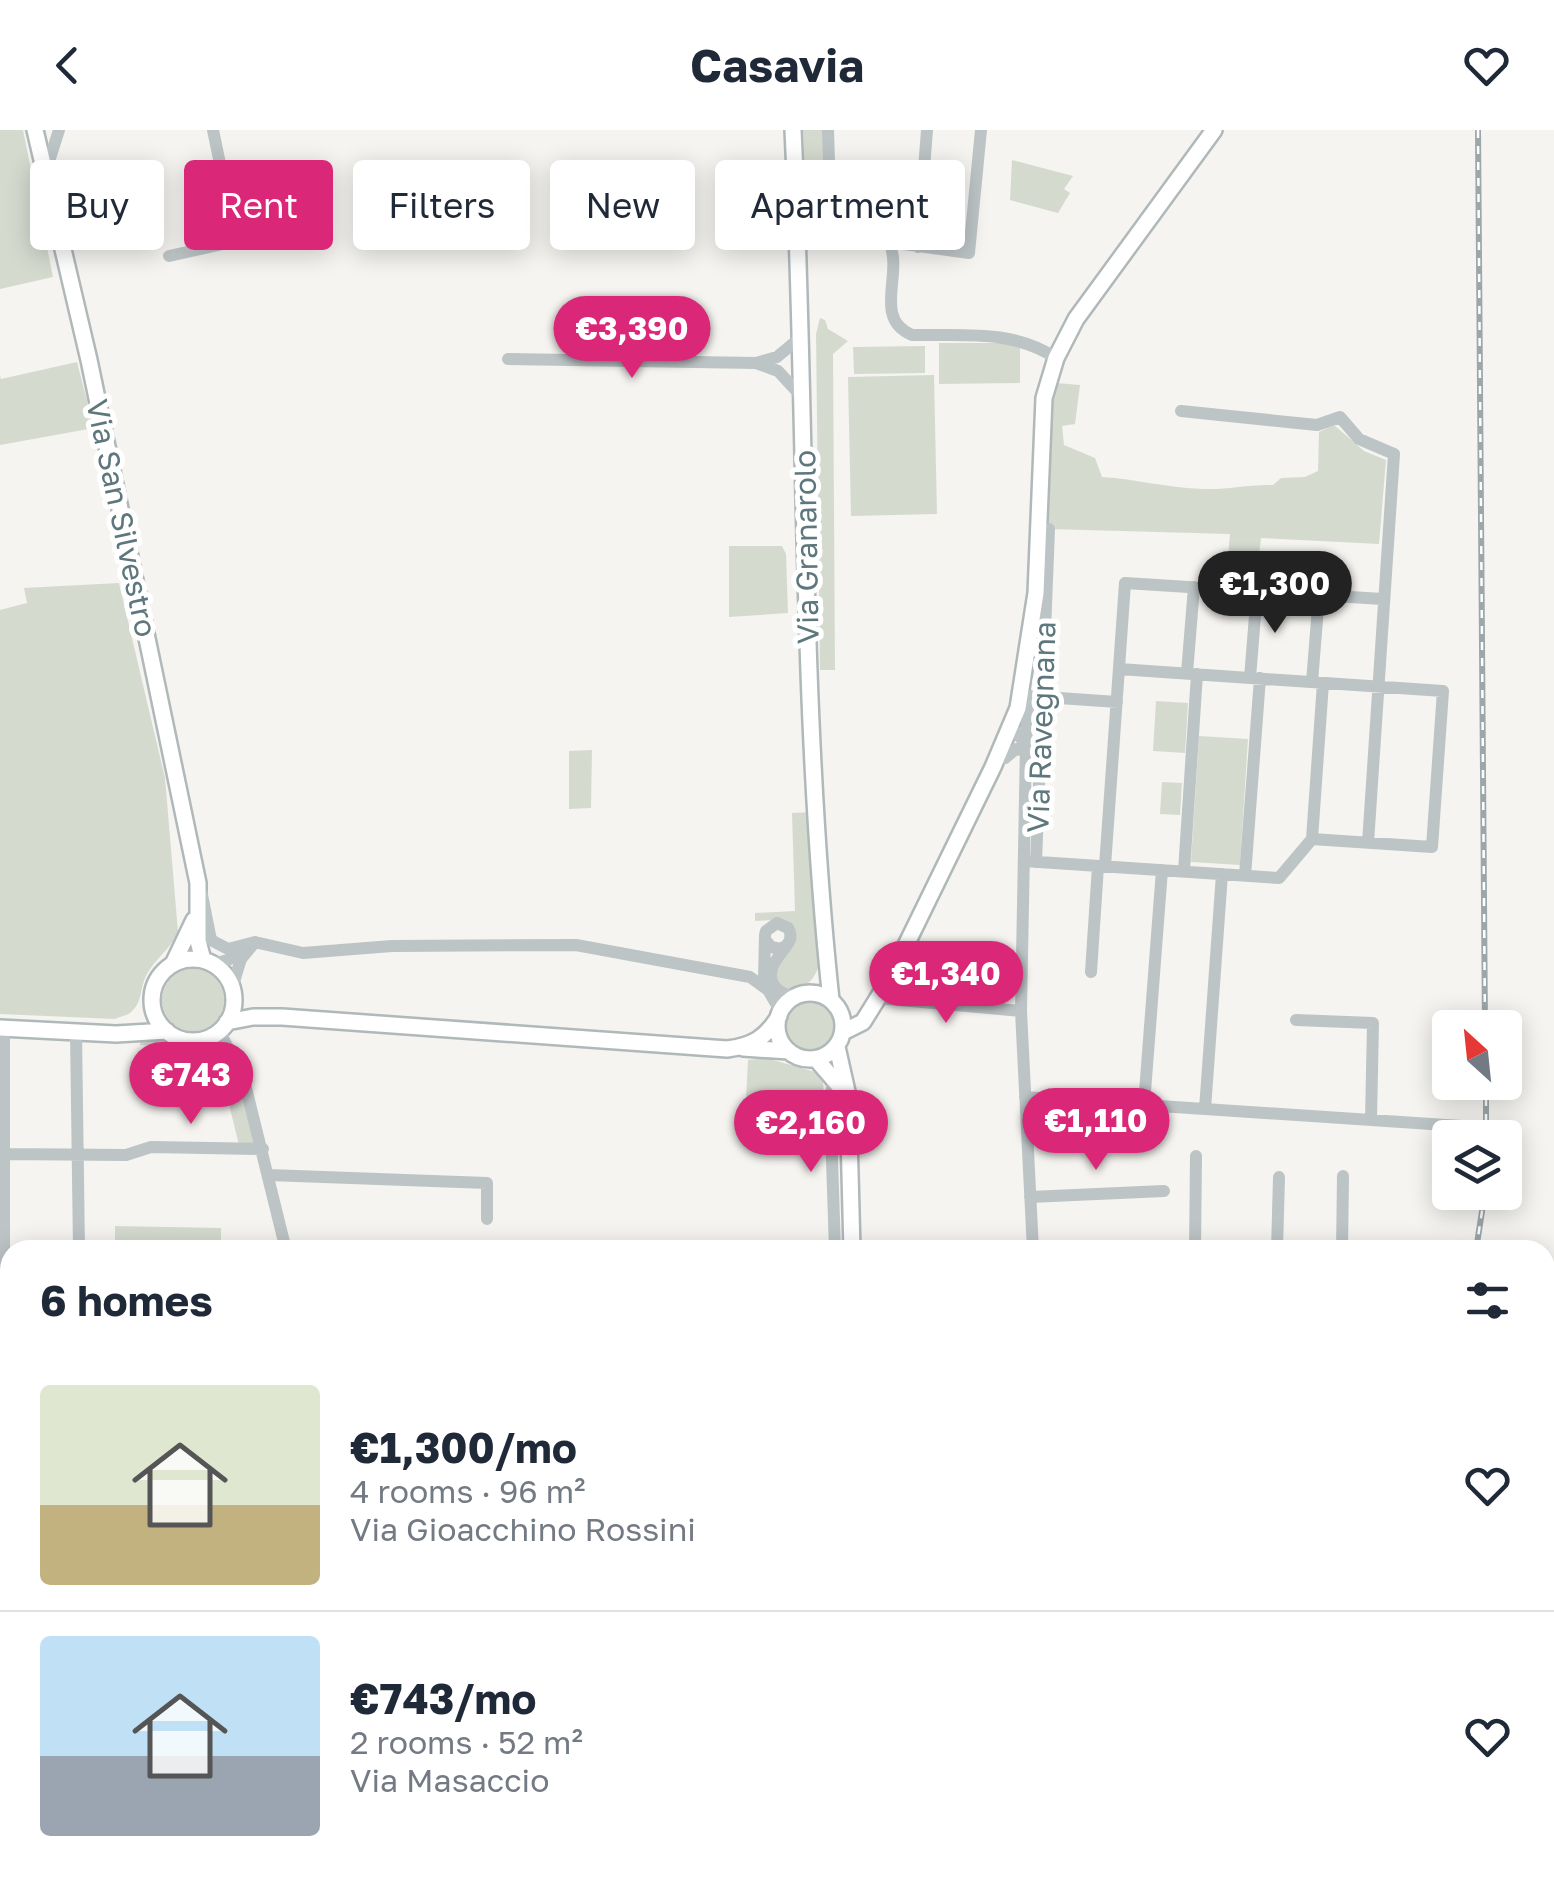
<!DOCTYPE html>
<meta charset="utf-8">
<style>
:root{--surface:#fff;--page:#f2f2f3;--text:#1f2937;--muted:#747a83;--line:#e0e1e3;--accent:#db2777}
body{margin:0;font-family:"Golos Text",sans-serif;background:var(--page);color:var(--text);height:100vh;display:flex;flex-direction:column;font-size:38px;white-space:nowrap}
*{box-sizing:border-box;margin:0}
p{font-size:32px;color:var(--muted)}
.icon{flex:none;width:55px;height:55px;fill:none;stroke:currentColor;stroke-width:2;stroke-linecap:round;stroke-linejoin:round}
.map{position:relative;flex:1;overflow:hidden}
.details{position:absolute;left:0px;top:1110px;width:1555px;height:640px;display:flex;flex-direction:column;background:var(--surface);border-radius:30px 30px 0 0;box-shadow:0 5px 25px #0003}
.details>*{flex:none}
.guide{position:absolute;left:30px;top:30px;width:1000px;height:90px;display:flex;gap:20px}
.needle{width:65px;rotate:333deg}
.controls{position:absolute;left:1432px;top:880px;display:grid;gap:20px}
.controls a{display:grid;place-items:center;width:90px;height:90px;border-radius:10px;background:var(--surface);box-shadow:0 5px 25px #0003;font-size:50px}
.price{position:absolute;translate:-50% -85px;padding:0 22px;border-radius:35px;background:var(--accent);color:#fff;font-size:32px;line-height:65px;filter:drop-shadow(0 2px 5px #0008)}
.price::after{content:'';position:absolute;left:50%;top:60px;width:30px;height:22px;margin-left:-15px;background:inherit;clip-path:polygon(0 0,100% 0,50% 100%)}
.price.on{background:#222;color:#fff}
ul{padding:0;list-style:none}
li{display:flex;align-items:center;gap:30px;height:250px;padding:0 40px}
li+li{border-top:2px solid var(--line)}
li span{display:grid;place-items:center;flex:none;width:280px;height:200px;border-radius:10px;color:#555}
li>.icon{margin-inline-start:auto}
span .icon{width:120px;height:120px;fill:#fffc;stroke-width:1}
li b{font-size:42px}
h2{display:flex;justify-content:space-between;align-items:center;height:120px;padding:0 40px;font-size:42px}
.tag{padding:0 35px;border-radius:10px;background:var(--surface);box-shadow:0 5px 25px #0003;font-size:35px;line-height:90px}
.tag.on{background:var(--accent);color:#fff}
header{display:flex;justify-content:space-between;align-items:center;height:130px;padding:0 40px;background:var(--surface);font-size:45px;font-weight:700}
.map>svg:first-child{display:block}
.green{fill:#d5dacf}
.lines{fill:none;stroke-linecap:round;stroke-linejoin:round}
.major-casing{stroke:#b0b8ba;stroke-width:20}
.minor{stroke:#bdc4c6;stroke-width:12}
.major{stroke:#fff;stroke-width:15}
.rail-casing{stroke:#9ca7aa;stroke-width:6}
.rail{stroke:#fff;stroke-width:2.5;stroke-dasharray:8;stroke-linecap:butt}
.labels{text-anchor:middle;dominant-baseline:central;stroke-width:10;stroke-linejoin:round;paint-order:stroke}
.street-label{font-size:30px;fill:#5e777d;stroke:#fff}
</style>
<header><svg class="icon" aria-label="back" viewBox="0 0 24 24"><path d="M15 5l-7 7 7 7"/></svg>Casavia<svg class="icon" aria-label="heart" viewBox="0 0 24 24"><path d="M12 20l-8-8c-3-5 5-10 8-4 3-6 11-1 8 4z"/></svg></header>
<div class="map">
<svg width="1554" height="1750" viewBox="0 0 1554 1750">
<rect width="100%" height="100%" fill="#f5f4f0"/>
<path class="green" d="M 0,0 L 23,0 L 53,147 L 0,159 Z
M 803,0 L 825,0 L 825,92 L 807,93 Z
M 1012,30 L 1073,46 L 1064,59 L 1070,63 L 1058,83 L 1010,70 Z
M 820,188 L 825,190 L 828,199 L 848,211 L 833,224 L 835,540 L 820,540 L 816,204 Z
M 939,213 L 1020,213 L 1020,253 L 939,254 Z
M 925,216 L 925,243 L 854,244 L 853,217 Z
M 77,232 L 94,298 L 0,315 L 0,246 L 1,249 Z
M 934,245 L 937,384 L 851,386 L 848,247 Z
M 1056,253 L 1080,255 L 1075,294 L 1062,296 L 1064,315 L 1095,328 L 1102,347 C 1136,349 1168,358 1203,359 C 1227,360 1250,354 1273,355 L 1281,348 L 1305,347 L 1318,341 L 1319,302 L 1334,295 L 1364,321 L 1386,330 L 1379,414 L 1261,408 L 1256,452 L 1226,450 L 1230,404 L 1050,399 C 1039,341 1045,310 1056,253 Z
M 729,416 L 782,416 L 786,424 L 788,483 L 729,487 Z
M 119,453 L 165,648 L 178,802 C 169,822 151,831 144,851 C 140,862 141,874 131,882 C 127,886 121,886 115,889 L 0,884 L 0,480 L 27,473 L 24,458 Z
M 1156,571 L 1188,573 L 1185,623 L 1153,621 Z
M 1199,606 L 1248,609 L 1240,735 L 1191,732 Z
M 592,620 L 591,678 L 569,679 L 569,621 Z
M 1162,652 L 1182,653 L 1180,685 L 1160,684 Z
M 815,682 L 820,833 C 813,854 803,861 781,858 L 774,847 L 793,810 L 773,790 L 755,791 L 755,783 L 795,781 L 792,683 Z
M162 870a31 31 0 1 1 62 0a31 31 0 1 1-62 0Z
M785 897a25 25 0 1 1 50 0a25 25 0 1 1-50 0Z
M 141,907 C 156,907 165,910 179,914 C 189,917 201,914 210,918 C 244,933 247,985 255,1016 L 239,1015 L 223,950 L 155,950 L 155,916 L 140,915 Z
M 766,928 L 819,943 L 823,952 L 827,1008 L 798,1016 L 798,1008 L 747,1007 L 745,989 L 748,930 Z
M 115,1096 L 221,1098 L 221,1120 L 115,1120 Z"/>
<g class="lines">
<g class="major-casing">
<path id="major" d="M 35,0 L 89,230 L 198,753 L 198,811 L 203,830
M 793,0 C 807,290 800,581 831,870
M152 870a41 41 0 1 1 82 0a41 41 0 1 1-82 0Z
M 173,834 L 194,790
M777 896a33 33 0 1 1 66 0a33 33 0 1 1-66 0Z
M 227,892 L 253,887 L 282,887 L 727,919 C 752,916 766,908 779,886
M 0,898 L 116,904 L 167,901
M 843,902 L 863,892 L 889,850 L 993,637 L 1018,578 L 1036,463 L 1044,268 L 1056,228 L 1076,189 L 1214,0
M 837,917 L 848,966 L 852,1120
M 743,918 L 789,921
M 816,929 L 848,966
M 906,1740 L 910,1750
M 843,1750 L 846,1740"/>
</g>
<path class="minor" d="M 828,0 L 831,98
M 46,41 L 59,0
M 797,93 L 876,106 L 889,112 C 904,144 872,188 912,205 C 963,206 1012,199 1056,228
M 889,112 L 969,123 L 981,0
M 918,117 L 927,0
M 169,126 L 236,111 L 213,0
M 508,229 L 756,233 L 777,227 L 801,207
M 756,233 L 778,241 L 803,268
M 1181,281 L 1317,295 L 1340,287 L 1359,309 L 1394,324 L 1368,713
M 1187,543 L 1194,457
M 1250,548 L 1257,461
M 1312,552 L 1319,465
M 1030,566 L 1117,572
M 1011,597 L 1026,614 L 1021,881 L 1033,1120
M 1026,614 L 1028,577
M 1005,628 L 1016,619 L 1026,621
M 1312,709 L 1323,553
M 1024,731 L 1279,748 L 1312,709 L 1432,717 L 1443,561 L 1119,539
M 1036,732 L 1049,399
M 1105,736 L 1125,453 L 1382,469
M 1184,741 L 1197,544
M 1245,746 L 1260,548
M 202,765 L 211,810 L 228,819 L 255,812 L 303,823 L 392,816 L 576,815 L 750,847 L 768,860 L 781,882
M 765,809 L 771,817 L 781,819 C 790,815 793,806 788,798 L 777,793 L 766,801 L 765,805 L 764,850 L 767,858
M 787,815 C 782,822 776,829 773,836 C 765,855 783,869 800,864
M 212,834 L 228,830 L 245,819
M 1091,842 L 1098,736
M 232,858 L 241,829 L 255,812
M 878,868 L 1021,881
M 1296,890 L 1373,893 L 1371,990
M 223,897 L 223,908 L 244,950 L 286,1120 L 289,1120
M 4,898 L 4,1290
M 76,902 L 79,1120
M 198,910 L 216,916 L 227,928
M 834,948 L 830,969 L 835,1120
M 1025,967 L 1476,997
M 1144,975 L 1162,740
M 1205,979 L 1222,744
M 0,1024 L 126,1025 L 151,1017 L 263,1019
M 269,1045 L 487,1053 L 487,1089
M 1030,1067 L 1164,1061
M 1195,1120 L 1196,1026
M 1277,1120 L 1279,1047
M 1342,1120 L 1343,1046
M 1545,1201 L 1554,1200
M 1545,1512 L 1554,1512
M 1545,1674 L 1554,1669
M 0,1709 L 10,1708
M 33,1740 L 33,1750
M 426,1740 L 428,1750
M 498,1740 L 498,1750
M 517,1740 L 517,1750
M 536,1740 L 537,1750
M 635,1740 L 635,1750
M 755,1740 L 756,1750
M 971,1740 L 971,1750
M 1094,1740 L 1095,1750
M 1542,1740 L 1543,1750
M 1410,1750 L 1411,1740"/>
<use href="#major" class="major"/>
<g class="rail-casing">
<path id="rail" d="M 1478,0 L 1485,898
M 1486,952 L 1486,1008
M 1476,1120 L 1485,1062
M 0,1400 L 10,1400
M 1545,1446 L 1554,1446"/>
</g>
<use href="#rail" class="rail"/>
</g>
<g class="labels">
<g class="street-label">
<text transform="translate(122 388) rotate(78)">Via San Silvestro</text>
<text transform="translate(806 417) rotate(-91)">Via Granarolo</text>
<text transform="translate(1041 597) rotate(-88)">Via Ravegnana</text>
</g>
</g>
</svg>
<div class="controls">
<a><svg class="needle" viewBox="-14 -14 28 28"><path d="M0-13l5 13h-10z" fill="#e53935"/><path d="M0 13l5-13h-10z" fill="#747a83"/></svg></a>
<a><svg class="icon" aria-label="layers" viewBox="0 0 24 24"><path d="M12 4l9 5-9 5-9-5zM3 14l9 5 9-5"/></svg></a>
</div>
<b class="price" style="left:632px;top:251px">€3,390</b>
<b class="price on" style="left:1275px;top:506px">€1,300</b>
<b class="price" style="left:946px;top:896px">€1,340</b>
<b class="price" style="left:191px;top:997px">€743</b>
<b class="price" style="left:1096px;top:1043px">€1,110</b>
<b class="price" style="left:811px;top:1045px">€2,160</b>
<div class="guide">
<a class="tag">Buy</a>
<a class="tag on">Rent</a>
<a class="tag">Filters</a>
<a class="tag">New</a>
<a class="tag">Apartment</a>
</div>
<section class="details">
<h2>6 homes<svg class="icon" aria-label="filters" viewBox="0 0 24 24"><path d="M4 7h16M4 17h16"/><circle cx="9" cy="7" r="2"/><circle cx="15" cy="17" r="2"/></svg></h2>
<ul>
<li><span style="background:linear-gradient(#dfe7d0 60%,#c2b280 0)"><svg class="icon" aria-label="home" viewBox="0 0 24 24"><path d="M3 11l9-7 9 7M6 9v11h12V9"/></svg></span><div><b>€1,300/mo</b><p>4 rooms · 96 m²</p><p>Via Gioacchino Rossini</p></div><svg class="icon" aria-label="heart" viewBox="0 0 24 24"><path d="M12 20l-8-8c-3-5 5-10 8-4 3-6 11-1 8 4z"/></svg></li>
<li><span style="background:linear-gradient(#bfe0f5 60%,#9aa5b1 0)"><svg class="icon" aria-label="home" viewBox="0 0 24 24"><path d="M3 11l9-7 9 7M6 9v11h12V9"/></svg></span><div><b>€743/mo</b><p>2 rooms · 52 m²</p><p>Via Masaccio</p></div><svg class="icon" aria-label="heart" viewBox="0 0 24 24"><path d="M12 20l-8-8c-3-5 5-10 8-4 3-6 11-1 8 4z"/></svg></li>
</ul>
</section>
</div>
